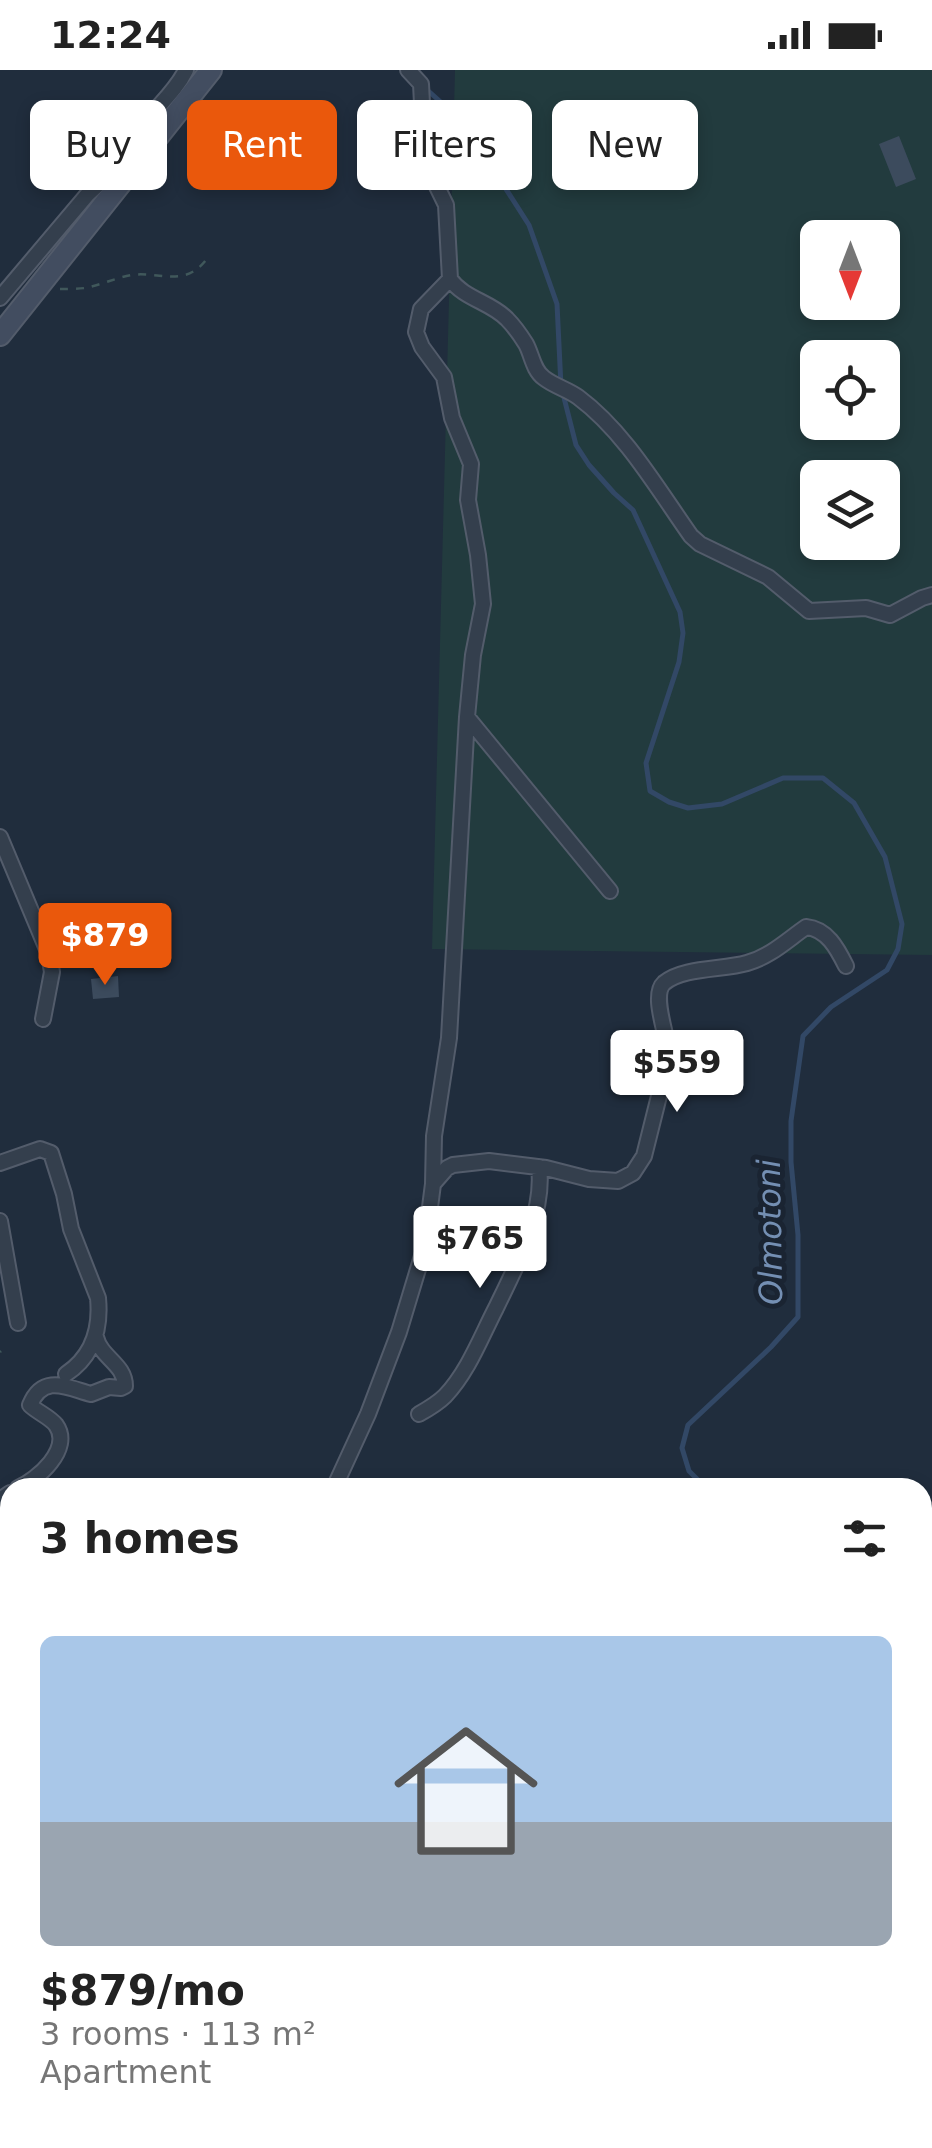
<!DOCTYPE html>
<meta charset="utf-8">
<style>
:root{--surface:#fff;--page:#f6f6f6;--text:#222;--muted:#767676;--line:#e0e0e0;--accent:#ea580c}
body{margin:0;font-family:"DejaVu Sans",sans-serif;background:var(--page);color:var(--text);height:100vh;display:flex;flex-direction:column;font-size:38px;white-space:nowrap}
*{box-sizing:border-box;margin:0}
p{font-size:32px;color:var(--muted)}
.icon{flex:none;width:55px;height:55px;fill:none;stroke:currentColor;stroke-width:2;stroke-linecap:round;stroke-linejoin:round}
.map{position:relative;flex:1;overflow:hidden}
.sheet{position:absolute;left:0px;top:1408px;width:932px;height:672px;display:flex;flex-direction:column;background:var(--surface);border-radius:30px 30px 0 0;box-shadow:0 5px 15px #0003}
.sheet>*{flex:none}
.top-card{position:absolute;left:30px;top:30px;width:872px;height:90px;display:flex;gap:20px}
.needle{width:65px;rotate:180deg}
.controls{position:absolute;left:800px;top:150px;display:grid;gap:20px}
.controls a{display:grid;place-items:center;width:100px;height:100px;border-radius:15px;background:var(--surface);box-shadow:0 5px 15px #0003;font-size:50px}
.price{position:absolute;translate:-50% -85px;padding:0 22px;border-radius:10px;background:#fff;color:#222;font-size:32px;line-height:65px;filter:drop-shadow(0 2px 5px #0008)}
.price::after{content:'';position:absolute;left:50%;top:60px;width:30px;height:22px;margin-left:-15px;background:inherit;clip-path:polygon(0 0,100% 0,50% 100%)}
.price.active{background:var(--accent);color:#fff}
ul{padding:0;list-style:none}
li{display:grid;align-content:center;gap:20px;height:530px;padding:0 40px}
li+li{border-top:2px solid var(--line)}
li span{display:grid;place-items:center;height:310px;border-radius:15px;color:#555}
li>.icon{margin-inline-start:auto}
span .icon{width:180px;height:180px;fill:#fffc;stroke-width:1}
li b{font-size:42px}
h2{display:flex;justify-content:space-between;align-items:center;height:120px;padding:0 40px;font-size:42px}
.pill{padding:0 35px;border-radius:15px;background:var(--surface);box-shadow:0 5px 15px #0003;font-size:35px;line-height:90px}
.pill.active{background:var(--accent);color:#fff}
.status{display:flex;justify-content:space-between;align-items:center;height:70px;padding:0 50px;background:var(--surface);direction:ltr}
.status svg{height:28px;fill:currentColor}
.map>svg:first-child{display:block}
.green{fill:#223b3e;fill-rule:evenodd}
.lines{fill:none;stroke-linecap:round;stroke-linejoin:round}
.stream{stroke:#324866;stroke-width:5}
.building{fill:#3c4b5d}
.street-casing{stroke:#535c6b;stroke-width:18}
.secondary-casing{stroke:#535c6b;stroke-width:24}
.path{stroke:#40585b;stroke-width:2.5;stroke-dasharray:8 8;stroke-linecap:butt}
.street{stroke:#343f4d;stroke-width:14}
.secondary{stroke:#424d60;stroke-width:20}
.labels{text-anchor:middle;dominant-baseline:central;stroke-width:10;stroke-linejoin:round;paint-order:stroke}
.water-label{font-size:32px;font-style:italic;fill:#748fb3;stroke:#1a2432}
</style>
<div class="status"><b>12:24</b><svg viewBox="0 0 49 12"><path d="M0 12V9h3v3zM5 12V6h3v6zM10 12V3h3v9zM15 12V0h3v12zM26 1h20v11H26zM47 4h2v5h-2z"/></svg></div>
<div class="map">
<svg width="932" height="2078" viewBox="0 0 932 2078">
<rect width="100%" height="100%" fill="#202d3d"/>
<path class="green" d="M 455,0 L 932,0 L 932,885 L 432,879 ZM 818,168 L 882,168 L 882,232 L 818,232 ZM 818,288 L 882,288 L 882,352 L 818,352 ZM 818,408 L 882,408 L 882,472 L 818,472 Z"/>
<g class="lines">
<path class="stream" d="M 425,18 L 463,52 L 529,155 L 557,234 L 561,316 L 576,375 L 589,395 L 614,423 L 633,440 L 680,542 L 683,563 L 679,592 L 646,693 L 650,721 L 669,732 L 688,738 L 722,734 L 783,708 L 823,708 L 854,733 L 885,787 L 902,854 L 898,879 L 887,900 L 831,937 L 803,966 L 791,1051 L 791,1092 L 798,1165 L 798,1247 L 771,1277 L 688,1355 L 682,1378 L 689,1401 L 706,1418
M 922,1603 L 932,1613"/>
</g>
<path class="building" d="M 899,66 L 916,109 L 896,117 L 879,74 Z
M 118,906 L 119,927 L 93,929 L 91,909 Z"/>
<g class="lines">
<g class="street-casing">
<path id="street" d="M 450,209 C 464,229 491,232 507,249 C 514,256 521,266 526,274 C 532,285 533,300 544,308 C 554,316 567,319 578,327 C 625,362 657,418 691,466 L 700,474 L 768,507 L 809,541 L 866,538 L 890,545 L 922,528 L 932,525
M 0,228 L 87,125 L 131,84 C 138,75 137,63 144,54 C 158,35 176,21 186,0
M 467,647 L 610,821
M 0,767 L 49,884 L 52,902 L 43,949
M 0,1093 L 40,1079 L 51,1083 L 64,1124 L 71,1159 L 98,1228 C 101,1259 93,1286 66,1304
M 433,1114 L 447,1098 L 453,1095 L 489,1091 L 546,1098 L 589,1109 L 618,1111 L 633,1103 L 644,1086 C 649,1066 654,1046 659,1026 C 664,1010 670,997 668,980 C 667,964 651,925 664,913 C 683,897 723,900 747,893 C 771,886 786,871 806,857 C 827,859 837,878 846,896
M 0,1151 L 18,1253
M 419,1344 C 428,1339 437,1334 445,1326 C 468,1302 481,1267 496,1238 C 516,1196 545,1144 539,1097
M 18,1418 C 37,1410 73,1379 56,1355 C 50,1347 37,1342 30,1335 C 43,1303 68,1318 91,1324 L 109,1317 L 121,1318 L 125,1316 C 125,1294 101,1288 96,1267
M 334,1418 L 368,1344 L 399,1262 L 425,1176 L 433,1114 L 434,1066 L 449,968 L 467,647 L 473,585 L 483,534 L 478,485 L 468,430 L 471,394 L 452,348 L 444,307 L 422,277 L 416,262 L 421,239 L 450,209 L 446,135 L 425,92 L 421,14 L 408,0
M 0,1430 L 10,1423
M 0,1800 L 10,1786
M 0,2059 L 10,2063
M 34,2070 L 60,2078
M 396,2070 L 400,2078
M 561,2070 L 561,2078
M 784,2078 L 785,2070
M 853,2078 L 854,2070"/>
</g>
<g class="secondary-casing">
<path id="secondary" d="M 0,265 L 211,0"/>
</g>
<path class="path" d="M 60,219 C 68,219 77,219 85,218 C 100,215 116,208 131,205 C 159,201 184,218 206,190
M 0,1282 L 1,1281"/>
<use href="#street" class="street"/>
<use href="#secondary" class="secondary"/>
</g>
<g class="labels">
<g class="water-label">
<text transform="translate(770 1162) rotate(-91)">Olmotoni</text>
</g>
</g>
</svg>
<div class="controls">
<a><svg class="needle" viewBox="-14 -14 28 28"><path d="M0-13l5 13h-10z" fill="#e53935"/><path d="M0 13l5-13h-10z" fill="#767676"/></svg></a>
<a><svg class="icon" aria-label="locate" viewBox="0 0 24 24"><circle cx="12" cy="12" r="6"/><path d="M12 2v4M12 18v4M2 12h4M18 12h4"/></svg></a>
<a><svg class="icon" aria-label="layers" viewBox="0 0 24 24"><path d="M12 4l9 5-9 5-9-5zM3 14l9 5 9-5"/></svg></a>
</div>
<b class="price active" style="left:105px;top:918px">$879</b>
<b class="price" style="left:677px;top:1045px">$559</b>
<b class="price" style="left:480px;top:1221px">$765</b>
<div class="top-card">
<a class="pill">Buy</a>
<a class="pill active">Rent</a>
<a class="pill">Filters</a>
<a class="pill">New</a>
</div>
<section class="sheet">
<h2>3 homes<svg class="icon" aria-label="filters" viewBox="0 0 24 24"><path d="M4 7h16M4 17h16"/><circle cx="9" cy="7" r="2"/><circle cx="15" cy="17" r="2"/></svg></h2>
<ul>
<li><span style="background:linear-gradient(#a9c7e8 60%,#9aa5b1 0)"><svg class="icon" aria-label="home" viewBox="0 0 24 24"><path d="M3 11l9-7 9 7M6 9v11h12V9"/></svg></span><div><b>$879/mo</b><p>3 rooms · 113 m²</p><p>Apartment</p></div></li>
</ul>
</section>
</div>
